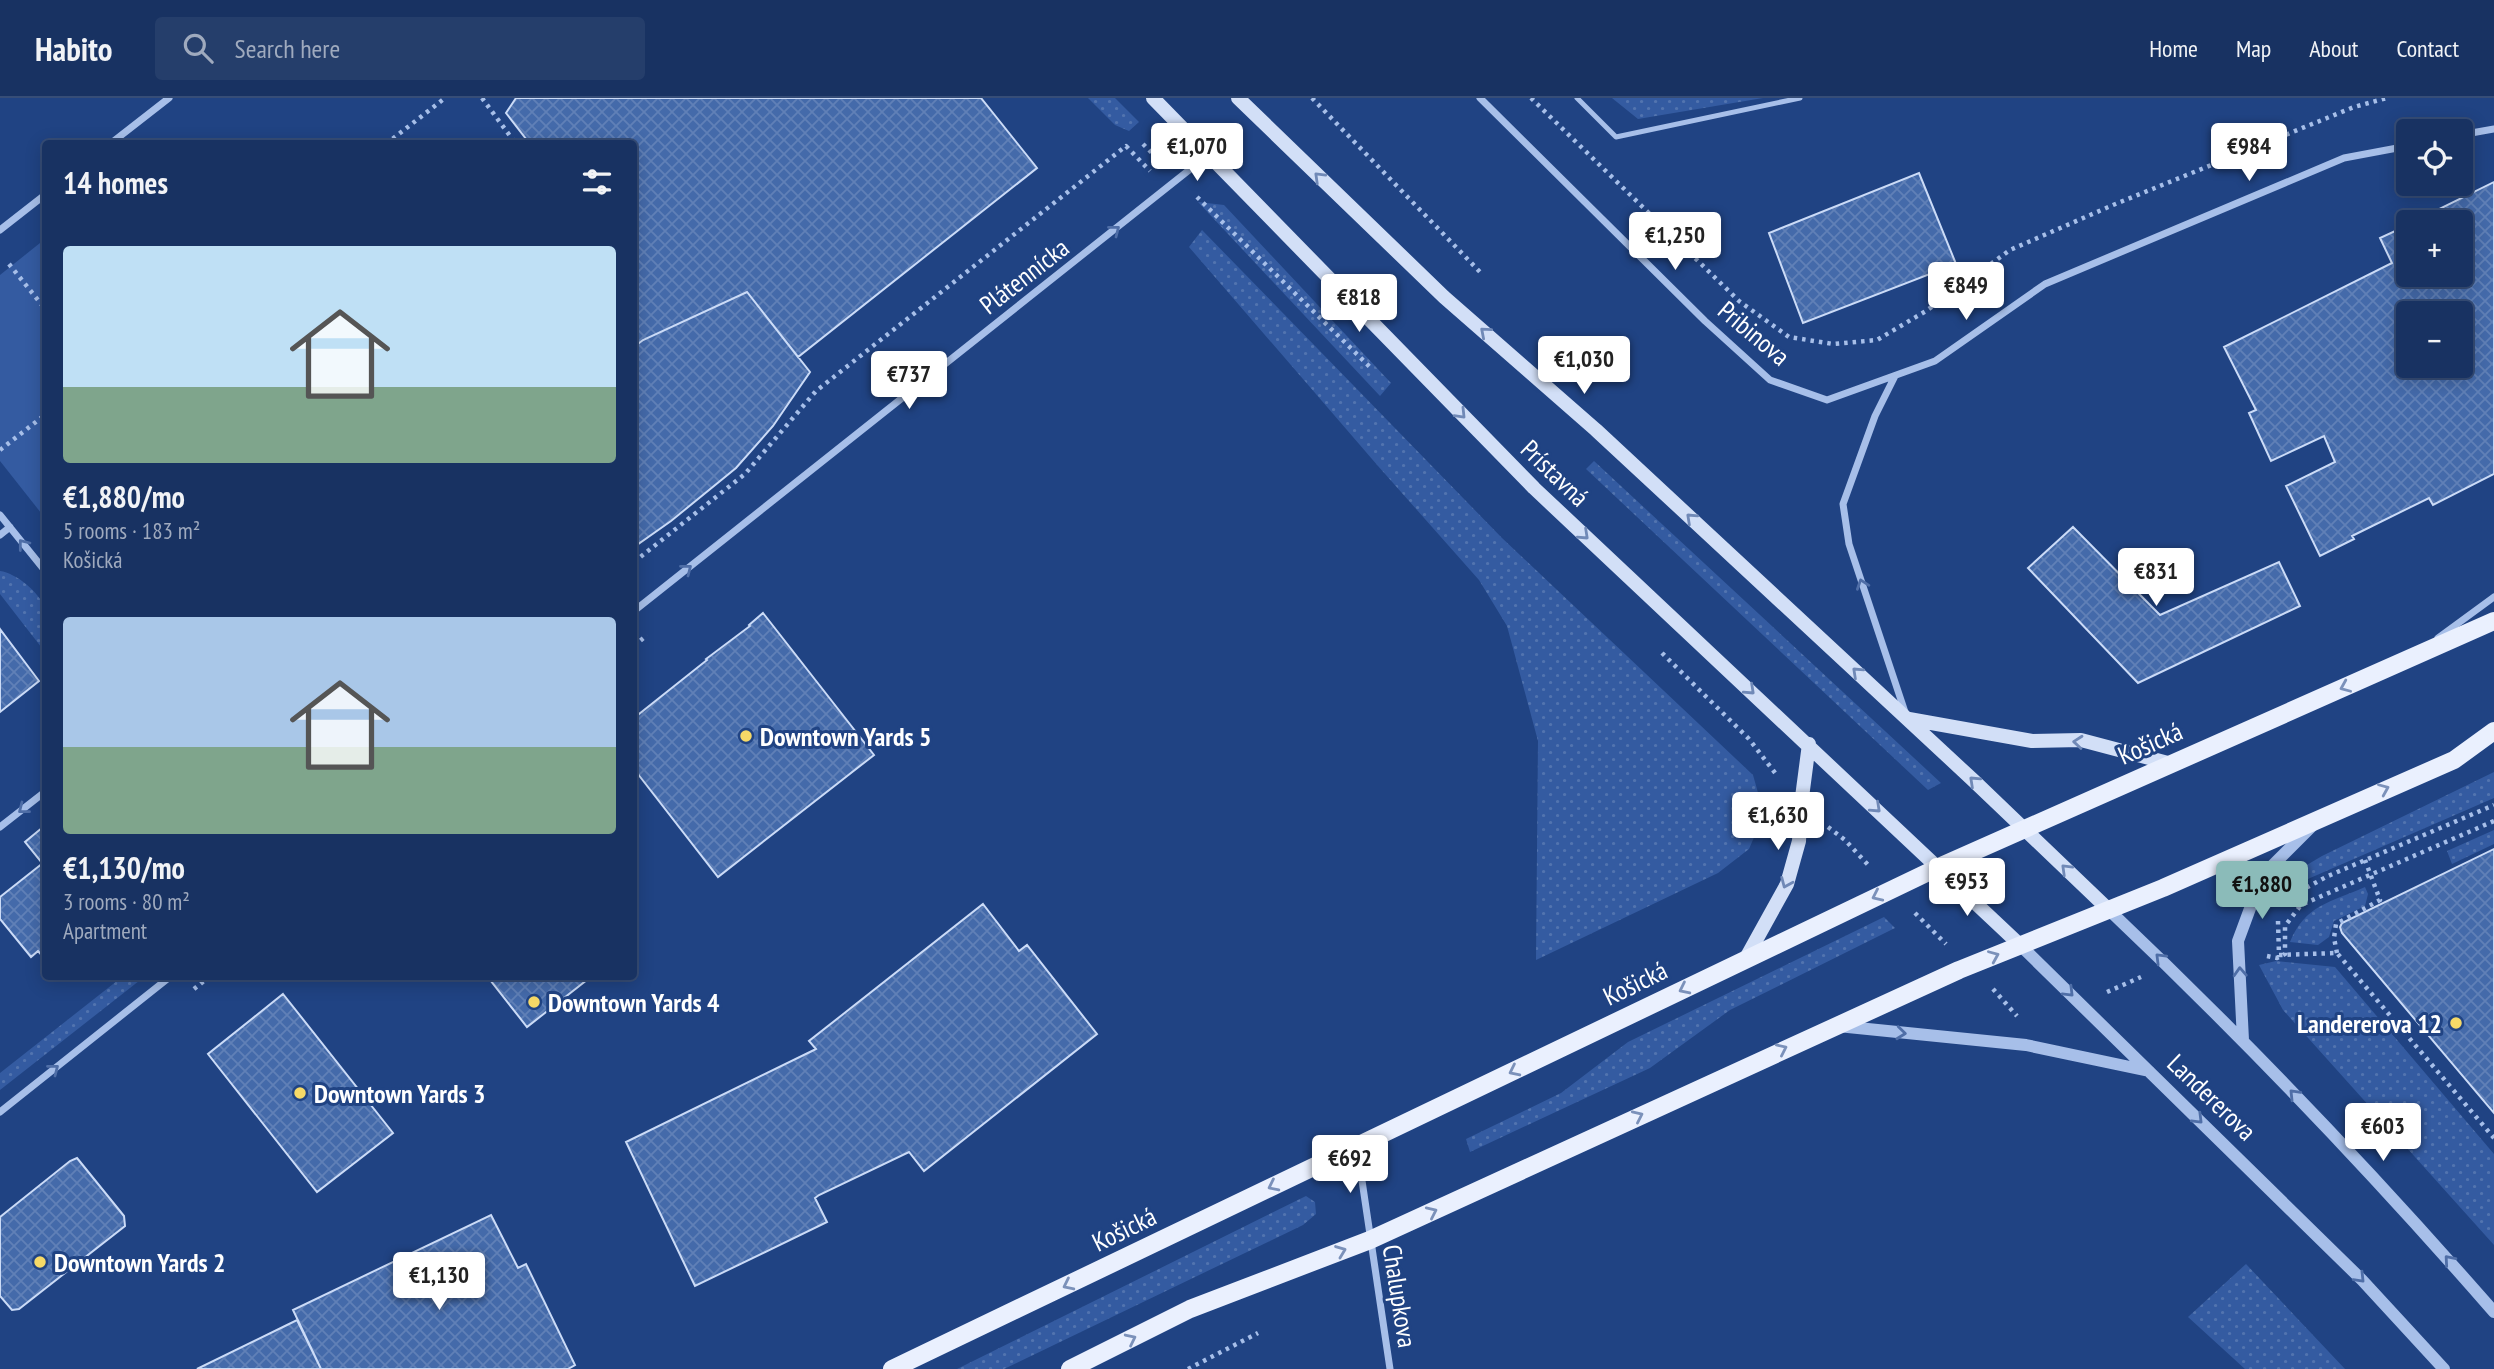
<!DOCTYPE html>
<meta charset="utf-8">
<style>
:root{--surface:#183262;--page:#253e6b;--text:#f1f3f6;--muted:#9faabe;--line:#364d77;--accent:#8bbbb9}
body{margin:0;font-family:"PT Sans Narrow",sans-serif;background:var(--page);color:var(--text);height:100vh;display:flex;flex-direction:column;font-size:26px;white-space:nowrap}
*{box-sizing:border-box;margin:0}
p{font-size:23px;color:var(--muted)}
.icon{flex:none;width:38px;height:38px;fill:none;stroke:currentColor;stroke-width:2;stroke-linecap:round;stroke-linejoin:round}
.map{position:relative;flex:1;overflow:hidden}
.drawer{position:absolute;left:42px;top:42px;width:595px;height:840px;display:flex;flex-direction:column;background:var(--surface);border-radius:7px;box-shadow:0 4px 18px #0003,0 0 0 2px var(--line)}
.drawer>*{flex:none}
.fabs{position:absolute;left:2396px;top:21px;display:grid;gap:14px}
.fabs a{display:grid;place-items:center;width:77px;height:77px;border-radius:7px;background:var(--surface);box-shadow:0 4px 18px #0003,0 0 0 2px var(--line);font-size:35px}
.price{position:absolute;translate:-50% -60px;padding:0 16px;border-radius:7px;background:#fff;color:#222;font-size:23px;line-height:46px;filter:drop-shadow(0 2px 4px #0008)}
.price::after{content:'';position:absolute;left:50%;top:42px;width:21px;height:16px;margin-left:-10px;background:inherit;clip-path:polygon(0 0,100% 0,50% 100%)}
.price.selected{background:var(--accent);color:#111}
ul{padding:0;list-style:none}
li{display:grid;align-content:center;gap:14px;height:371px;padding:0 21px}
li span{display:grid;place-items:center;height:217px;border-radius:7px;color:#555}
li>.icon{margin-inline-start:auto}
span .icon{width:126px;height:126px;fill:#fffc;stroke-width:1}
li b{font-size:30px}
h2{display:flex;justify-content:space-between;align-items:center;height:84px;padding:0 21px;font-size:30px}
header{display:flex;align-items:center;gap:42px;box-sizing:border-box;height:98px;padding:0 35px;background:var(--surface);border-bottom:2px solid var(--line)}
header strong{font-size:33px}
nav{display:flex;gap:38px;margin-inline-start:auto;font-size:24px}
.search{width:490px;height:63px;background:var(--page);display:flex;align-items:center;gap:18px;box-sizing:border-box;padding:0 24px;border-radius:7px;color:var(--muted);font-size:26px}
.map>svg:first-child{display:block}
.grass{fill:url(#grass-dots)}
.park{fill:#345ba1}
.building{fill:url(#building-cross-hatch);stroke:#cbdbf7;stroke-width:2;fill-rule:evenodd}
.lines{fill:none;stroke-linecap:round;stroke-linejoin:round}
.path{stroke:#a7bfe9;stroke-width:4.5;stroke-dasharray:3.5 5;stroke-linecap:butt}
.service{stroke:#a7bfe9;stroke-width:5}
.minor{stroke:#a7bfe9;stroke-width:7}
.tertiary{stroke:#a7bfe9;stroke-width:12}
.secondary{stroke:#d2dff7;stroke-width:14}
.primary{stroke:#eaf0fe;stroke-width:18}
.oneway{stroke:#7089b7}
.oneway2{stroke:#4f6ea7}
.oneway3{stroke:#7b91ba}
.poi-dot{fill:#f6d967;stroke:#204383;stroke-width:2.5}
.labels{text-anchor:middle;dominant-baseline:central;stroke-width:6;stroke-linejoin:round;paint-order:stroke}
.street-label{font-size:26px;fill:#fff;stroke:#204383}
.poi-label{font-size:26px;font-weight:bold;fill:#fff;stroke:#204383;text-anchor:start}
</style>
<header>
<strong>Habito</strong>
<div class="search"><svg class="icon" aria-label="search" viewBox="0 0 24 24"><circle cx="10" cy="10" r="6"/><path d="M15 15l6 6"/></svg>Search here</div>
<nav><a>Home</a><a>Map</a><a>About</a><a>Contact</a></nav>
</header>
<div class="map">
<svg width="2494" height="1271" viewBox="0 0 2494 1271">
<defs>
<pattern id="grass-dots" width="8" height="8" patternUnits="userSpaceOnUse" patternTransform="scale(1.75)"><rect width="8" height="8" fill="#345ba1"/><path d="M2 2h.1M6 6h.1" fill="none" stroke="#5274af" stroke-width="1.8" stroke-linecap="round"/></pattern>
<pattern id="building-cross-hatch" width="8" height="8" patternUnits="userSpaceOnUse" patternTransform="scale(1.75)"><rect width="8" height="8" fill="#446aaa"/><path d="M0 0l8 8M0 8l8-8" fill="none" stroke="#6080b7"/></pattern>
</defs>
<rect width="100%" height="100%" fill="#204383"/>
<path class="grass" d="M 1088,0 L 1115,0 L 1139,24 L 1129,33 L 1115,27 Z
M 1612,0 L 1763,0 L 1638,21 Z
M 1198,104 L 1224,107 L 1391,285 L 1380,298 Z
M 1202,132 L 1502,440 L 1753,677 L 1764,716 L 1749,751 L 1718,775 L 1536,862 L 1538,643 L 1507,528 L 1479,482 L 1378,368 L 1189,149 Z
M 1594,363 L 1941,685 L 1928,692 L 1586,371 Z
M 0,473 C 16,475 39,494 45,510 C 49,519 46,544 45,554 L 0,496 Z
M 2494,674 L 2494,700 L 2280,793 L 2290,777 L 2322,758 Z
M 2494,732 L 2494,746 L 2452,766 L 2447,753 Z
M 2365,789 L 2368,796 L 2365,808 L 2334,823 L 2329,839 L 2318,847 L 2290,844 C 2305,807 2331,804 2365,789 Z
M 1884,819 L 1895,830 L 1730,912 L 1650,970 L 1470,1054 L 1466,1041 L 1561,995 L 1628,944 Z
M 2276,863 L 2335,869 L 2494,1056 L 2494,1147 L 2283,912 L 2259,867 Z
M 122,879 L 144,879 L 0,992 L 0,975 Z
M 1306,1098 L 1315,1104 L 1316,1116 L 1303,1127 L 1004,1271 L 957,1271 Z
M 2246,1166 L 2345,1271 L 2245,1271 L 2188,1219 Z"/>
<path class="park" d="M 45,141 L 45,420 L 0,363 L 0,177 Z"/>
<path class="building" d="M 516,0 L 981,0 L 1037,70 L 798,259 L 747,194 L 643,242 L 634,249 L 634,46 L 530,46 L 506,15 Z
M 1919,75 L 1956,166 L 1803,225 L 1769,135 Z
M 2494,84 L 2494,376 L 2433,407 L 2429,400 L 2352,438 L 2354,441 L 2320,458 L 2286,388 L 2335,364 L 2324,338 L 2271,363 L 2249,315 L 2256,312 L 2224,249 L 2392,165 L 2380,140 L 2408,127 L 2408,177 L 2460,177 L 2460,124 L 2413,124 ZM 2408,215 L 2460,215 L 2460,268 L 2408,268 Z
M 747,194 L 810,274 L 773,328 L 736,370 L 671,423 L 634,449 L 634,249 L 643,242 Z
M 2073,429 L 2160,517 L 2279,464 L 2300,508 L 2138,585 L 2028,470 Z
M 763,515 L 874,657 L 718,779 L 634,671 L 634,620 L 707,562 L 706,561 L 750,528 L 749,527 Z
M 0,531 L 39,583 L 0,614 Z
M 43,729 L 46,732 L 46,770 L 25,744 Z
M 2494,751 L 2494,1015 L 2342,835 L 2340,829 L 2342,825 Z
M 43,765 L 46,770 L 46,862 L 38,853 L 31,859 L 0,821 L 0,799 Z
M 983,806 L 1019,853 L 1027,847 L 1097,936 L 924,1073 L 909,1054 L 819,1097 L 815,1100 L 827,1124 L 695,1188 L 626,1044 L 814,952 L 816,951 L 809,943 Z
M 487,878 L 592,878 L 527,929 Z
M 283,896 L 393,1035 L 317,1094 L 208,956 Z
M 77,1060 L 124,1118 L 125,1128 L 19,1211 L 12,1212 L 0,1198 L 0,1119 L 70,1063 Z
M 491,1117 L 518,1170 L 526,1166 L 575,1267 L 568,1271 L 321,1271 L 293,1212 Z
M 297,1222 L 321,1271 L 197,1271 L 287,1227 Z"/>
<g class="lines">
<path class="path" d="M 482,0 L 516,46
M 1312,0 L 1481,175
M 1531,0 L 1739,203 L 1789,239 L 1833,246 L 1877,242 L 1926,213 L 2010,152 L 2113,107 L 2354,9 L 2387,0
M 386,46 L 445,0
M 1143,46 L 1161,64
M 1197,99 L 1371,270
M 9,166 L 46,212
M 0,352 L 46,316
M 634,464 L 745,376 L 816,293 L 1126,48 L 1150,73
M 634,548 L 647,537
M 1662,555 L 1749,641 L 1776,676
M 1828,729 L 1845,742 L 1870,769
M 2285,803 L 2289,799 L 2328,778 L 2494,707
M 1915,815 L 1946,846
M 2278,823 L 2279,857 L 2337,855 L 2494,1040
M 2337,855 L 2334,840 L 2336,826 L 2380,802 L 2365,762
M 2267,858 L 2277,860 L 2285,856 L 2285,828 L 2301,807 L 2494,723
M 194,891 L 210,878
M 1993,891 L 2017,918
M 2107,894 L 2141,879
M 1188,1271 L 1258,1235"/>
<path class="service" d="M 1577,0 L 1616,39 L 1800,0"/>
<path class="minor" d="M 1480,0 L 1705,223 L 1770,282 L 1827,302 L 1935,263 L 2045,186 L 2344,60 L 2408,48
M 2460,37 L 2494,31
M 110,46 L 169,0
M 0,132 L 46,96
M 1895,278 L 1875,318 L 1843,406 L 1849,446 L 1906,617
M 0,417 L 46,474
M 0,437 L 10,429
M 634,513 L 1208,57
M 2438,540 L 2494,499
M 0,729 L 46,693
M 0,1014 L 171,878
M 1357,1049 L 1390,1271"/>
<path class="tertiary" d="M 2109,812 C 2244,940 2372,1074 2494,1214
M 2020,847 L 2362,1182 L 2444,1271
M 1838,928 L 2026,947 L 2149,973
M 2243,942 L 2238,843 L 2262,778 L 2313,727"/>
<path class="secondary" d="M 1153,0 L 1534,390 L 2020,847
M 1238,0 L 1444,199 L 1596,332 L 1974,683 L 2109,812
M 1909,621 L 2032,643 L 2081,642 L 2168,665
M 1745,862 L 1787,786 L 1799,743 L 1801,707 L 1809,646"/>
<path class="primary" d="M 892,1271 L 1939,769 L 2494,523
M 1070,1271 L 1190,1211 L 1370,1142 L 1959,872 L 2163,790 L 2454,662 L 2494,633"/>
</g>
<defs><path id="oneway-chevron" d="M-2-3.5L2.5 0L-2 3.5" fill="none" stroke-width="1.6" stroke-linecap="round" stroke-linejoin="round" transform="scale(1.75)"/></defs>
<g class="oneway">
<use href="#oneway-chevron" transform="translate(1319 79) rotate(-136)"/>
<use href="#oneway-chevron" transform="translate(1485 234) rotate(-139)"/>
<use href="#oneway-chevron" transform="translate(1461 316) rotate(46)"/>
<use href="#oneway-chevron" transform="translate(1691 420) rotate(-137)"/>
<use href="#oneway-chevron" transform="translate(1584 437) rotate(43)"/>
<use href="#oneway-chevron" transform="translate(1857 574) rotate(-137)"/>
<use href="#oneway-chevron" transform="translate(1750 592) rotate(43)"/>
<use href="#oneway-chevron" transform="translate(2078 644) rotate(-175)"/>
<use href="#oneway-chevron" transform="translate(1974 683) rotate(-137)"/>
<use href="#oneway-chevron" transform="translate(1876 710) rotate(43)"/>
<use href="#oneway-chevron" transform="translate(2066 771) rotate(-136)"/>
<use href="#oneway-chevron" transform="translate(1786 785) rotate(113)"/>
</g>
<g class="oneway2">
<use href="#oneway-chevron" transform="translate(1115 132) rotate(-38)"/>
<use href="#oneway-chevron" transform="translate(23 446) rotate(-128)"/>
<use href="#oneway-chevron" transform="translate(687 471) rotate(-38)"/>
<use href="#oneway-chevron" transform="translate(1862 486) rotate(-109)"/>
<use href="#oneway-chevron" transform="translate(23 711) rotate(142)"/>
<use href="#oneway-chevron" transform="translate(2160 860) rotate(-135)"/>
<use href="#oneway-chevron" transform="translate(2240 874) rotate(-93)"/>
<use href="#oneway-chevron" transform="translate(2069 894) rotate(45)"/>
<use href="#oneway-chevron" transform="translate(1901 935) rotate(6)"/>
<use href="#oneway-chevron" transform="translate(54 971) rotate(-38)"/>
<use href="#oneway-chevron" transform="translate(2294 996) rotate(-134)"/>
<use href="#oneway-chevron" transform="translate(2198 1021) rotate(45)"/>
<use href="#oneway-chevron" transform="translate(2449 1162) rotate(-131)"/>
<use href="#oneway-chevron" transform="translate(2360 1180) rotate(46)"/>
</g>
<g class="oneway3">
<use href="#oneway-chevron" transform="translate(2345 589) rotate(157)"/>
<use href="#oneway-chevron" transform="translate(2384 691) rotate(-23)"/>
<use href="#oneway-chevron" transform="translate(1877 798) rotate(155)"/>
<use href="#oneway-chevron" transform="translate(1994 858) rotate(-23)"/>
<use href="#oneway-chevron" transform="translate(1684 891) rotate(154)"/>
<use href="#oneway-chevron" transform="translate(1782 951) rotate(-25)"/>
<use href="#oneway-chevron" transform="translate(1514 973) rotate(154)"/>
<use href="#oneway-chevron" transform="translate(1638 1018) rotate(-25)"/>
<use href="#oneway-chevron" transform="translate(1273 1088) rotate(154)"/>
<use href="#oneway-chevron" transform="translate(1432 1114) rotate(-25)"/>
<use href="#oneway-chevron" transform="translate(1341 1153) rotate(-21)"/>
<use href="#oneway-chevron" transform="translate(1068 1187) rotate(154)"/>
<use href="#oneway-chevron" transform="translate(1131 1241) rotate(-26)"/>
</g>
<g class="poi-dot">
<circle cx="746" cy="638" r="7"/>
<circle cx="534" cy="904" r="7"/>
<circle cx="2456" cy="925" r="7"/>
<circle cx="300" cy="995" r="7"/>
<circle cx="40" cy="1164" r="7"/>
</g>
<g class="labels">
<g class="street-label">
<text transform="translate(1024 178) rotate(-38)">Plátennícka</text>
<text transform="translate(1754 235) rotate(40)">Pribinova</text>
<text transform="translate(1555 375) rotate(44)">Prístavná</text>
<text transform="translate(2150 645) rotate(-24)">Košická</text>
<text transform="translate(1635 885) rotate(-26)">Košická</text>
<text transform="translate(2212 999) rotate(44)">Landererova</text>
<text transform="translate(1124 1131) rotate(-26)">Košická</text>
<text transform="translate(1400 1198) rotate(81)">Chalupkova</text>
</g>
<g class="poi-label">
<text x="760" y="638">Downtown Yards 5</text>
<text x="548" y="904">Downtown Yards 4</text>
<text x="2442" y="925" text-anchor="end">Landererova 12</text>
<text x="314" y="995">Downtown Yards 3</text>
<text x="54" y="1164">Downtown Yards 2</text>
</g>
</g>
</svg>
<div class="fabs">
<a><svg class="icon" aria-label="locate" viewBox="0 0 24 24"><circle cx="12" cy="12" r="6"/><path d="M12 2v4M12 18v4M2 12h4M18 12h4"/></svg></a>
<a>+</a>
<a>−</a>
</div>
<b class="price" style="left:1197px;top:85px">€1,070</b>
<b class="price" style="left:2249px;top:85px">€984</b>
<b class="price" style="left:1675px;top:174px">€1,250</b>
<b class="price" style="left:1966px;top:224px">€849</b>
<b class="price" style="left:1359px;top:236px">€818</b>
<b class="price" style="left:1584px;top:298px">€1,030</b>
<b class="price" style="left:909px;top:313px">€737</b>
<b class="price" style="left:2156px;top:510px">€831</b>
<b class="price" style="left:1778px;top:754px">€1,630</b>
<b class="price" style="left:1967px;top:820px">€953</b>
<b class="price selected" style="left:2262px;top:823px">€1,880</b>
<b class="price" style="left:2383px;top:1065px">€603</b>
<b class="price" style="left:1350px;top:1097px">€692</b>
<b class="price" style="left:439px;top:1214px">€1,130</b>
<section class="drawer">
<h2>14 homes<svg class="icon" aria-label="filters" viewBox="0 0 24 24"><path d="M4 7h16M4 17h16"/><circle cx="9" cy="7" r="2"/><circle cx="15" cy="17" r="2"/></svg></h2>
<ul>
<li><span style="background:linear-gradient(#bfe0f5 65%,#7fa58c 0)"><svg class="icon" aria-label="home" viewBox="0 0 24 24"><path d="M3 11l9-7 9 7M6 9v11h12V9"/></svg></span><div><b>€1,880/mo</b><p>5 rooms · 183 m²</p><p>Košická</p></div></li>
<li><span style="background:linear-gradient(#a9c7e8 60%,#7fa58c 0)"><svg class="icon" aria-label="home" viewBox="0 0 24 24"><path d="M3 11l9-7 9 7M6 9v11h12V9"/></svg></span><div><b>€1,130/mo</b><p>3 rooms · 80 m²</p><p>Apartment</p></div></li>
</ul>
</section>
</div>
